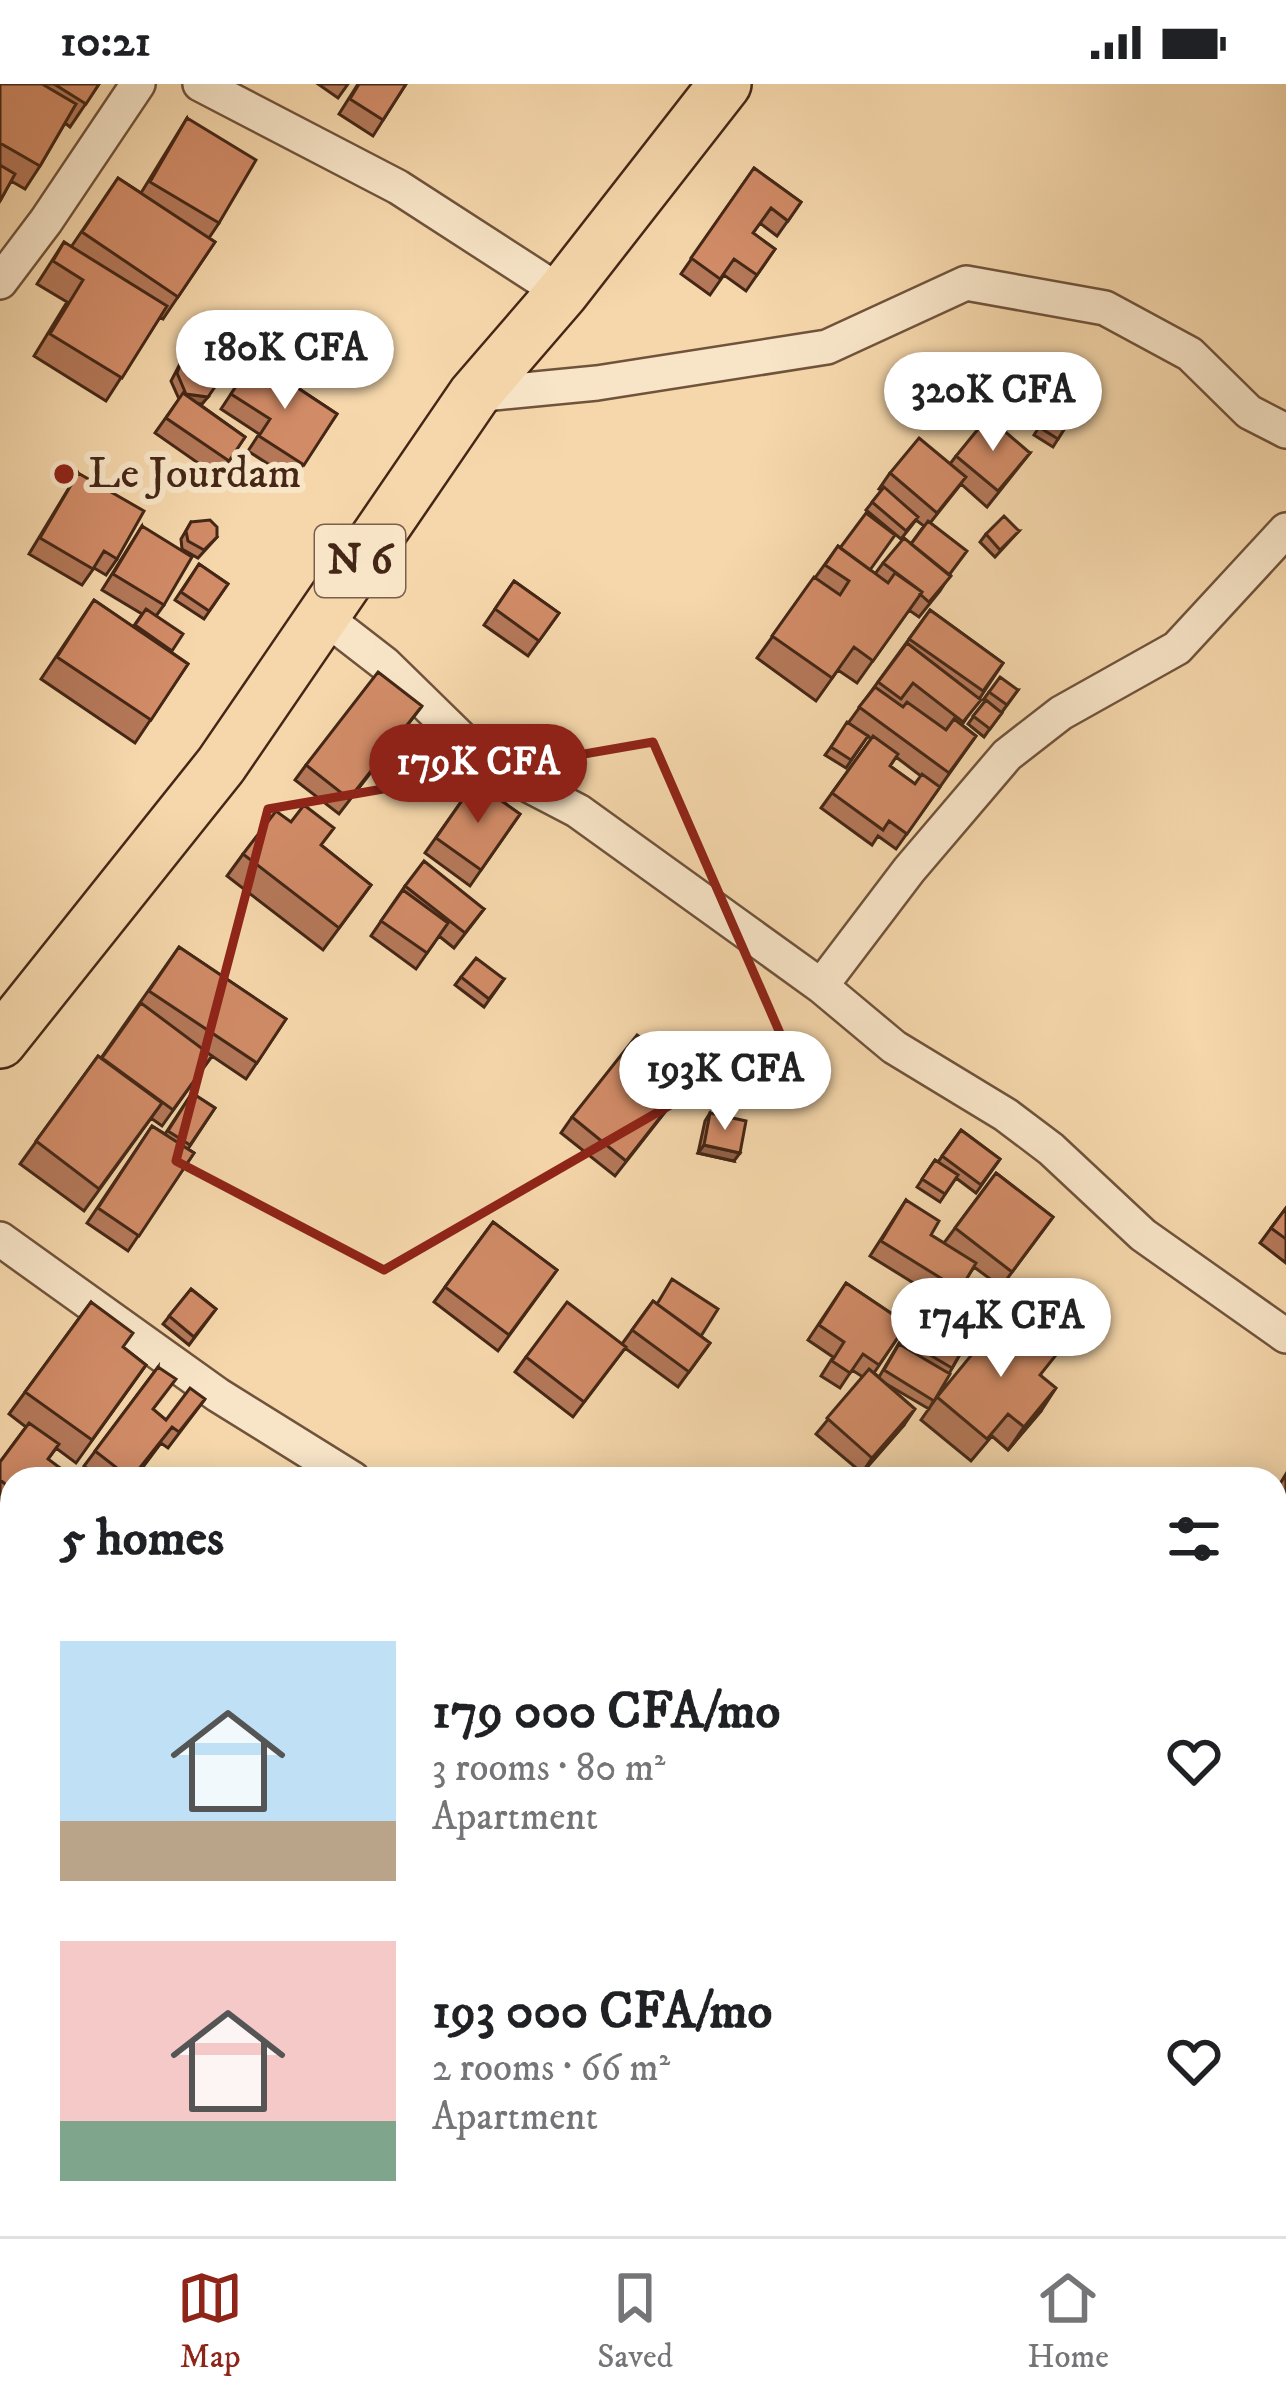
<!DOCTYPE html>
<meta charset="utf-8">
<style>
:root{--surface:#fff;--page:#f6f6f6;--text:#202124;--muted:#757577;--line:#e0e0e0;--accent:#8f2418}
body{margin:0;font-family:"IM FELL DW Pica",serif;background:var(--page);color:var(--text);height:100vh;display:flex;flex-direction:column;font-size:45px;white-space:nowrap}
*{box-sizing:border-box;margin:0}
p{font-size:39px;color:var(--muted)}
.icon{flex:none;width:66px;height:66px;fill:none;stroke:currentColor;stroke-width:2;stroke-linecap:round;stroke-linejoin:round}
.map{position:relative;flex:1;overflow:hidden}
.details{position:absolute;left:0px;top:1383px;width:1287px;height:771px;display:flex;flex-direction:column;background:var(--surface);border-radius:36px 36px 0 0;box-shadow:0 6px 30px #0003}
.details>*{flex:none}
.price{position:absolute;translate:-50% -102px;padding:0 27px;border-radius:42px;background:#fff;color:#222;font-size:39px;line-height:78px;filter:drop-shadow(0 3px 6px #0008)}
.price::after{content:'';position:absolute;left:50%;top:72px;width:36px;height:27px;margin-left:-18px;background:inherit;clip-path:polygon(0 0,100% 0,50% 100%)}
.price.current{background:var(--accent);color:#fff}
ul{padding:0;list-style:none}
li{display:flex;align-items:center;gap:36px;height:300px;padding:0 60px}
li span{display:grid;place-items:center;flex:none;width:336px;height:240px;border-radius:0px;color:#555}
li>.icon{margin-inline-start:auto}
span .icon{width:144px;height:144px;fill:#fffc;stroke-width:1}
li b{font-size:51px}
h2{display:flex;justify-content:space-between;align-items:center;height:144px;padding:0 60px;font-size:51px}
.status{display:flex;justify-content:space-between;align-items:center;height:84px;padding:0 60px;background:var(--surface);direction:ltr}
.status svg{height:33px;fill:currentColor}
.tab-bar{display:flex;justify-content:space-around;align-items:center;height:168px;border-top:3px solid var(--line);background:var(--surface);font-size:33px;color:var(--muted)}
.tab-bar a{display:grid;justify-items:center;gap:6px}
.tab-bar .current{color:var(--accent)}
.map>svg:first-child{display:block}
.lines{fill:none;stroke-linecap:round;stroke-linejoin:round}
.street-casing{stroke:#70533b;stroke-width:38}
.primary-casing{stroke:#442716;stroke-width:56}
.street{stroke:#f8e5c8;stroke-width:33}
.primary{stroke:#f5d7ab;stroke-width:51}
.wall{fill:#b47859;stroke:#442716;stroke-width:3;fill-rule:evenodd}
.shaded-wall{fill:#926148;stroke:#442716;stroke-width:3}
.building{fill:#d18b67;stroke:#442716;stroke-width:3}
.marked{fill:none;stroke:#8f2418;stroke-width:9;stroke-linejoin:round}
.poi-dot{fill:#8f2418;stroke:#f8e5c8;stroke-width:4.5}
.labels{text-anchor:middle;dominant-baseline:central;stroke-width:12;stroke-linejoin:round;paint-order:stroke}
.shield{fill:#f8e5c8;stroke:#7a604b;stroke-width:3}
.shield-label{font-size:42px;font-weight:bold;fill:#442716}
.poi-label{font-size:45px;fill:#442716;stroke:#f8e5c8;text-anchor:start}
</style>
<div class="status"><b>10:21</b><svg viewBox="0 0 49 12"><path d="M0 12V9h3v3zM5 12V6h3v6zM10 12V3h3v9zM15 12V0h3v12zM26 1h20v11H26zM47 4h2v5h-2z"/></svg></div>
<div class="map">
<svg width="1286" height="2152" viewBox="0 0 1286 2152">
<rect width="100%" height="100%" fill="#f5d7ab"/>
<filter id="stains"><feTurbulence type="fractalNoise" baseFrequency=".00167" numOctaves="4"/><feColorMatrix values="0 0 0 0 .2 0 0 0 0 .09 0 0 0 0 .02 0 0 0 .5 -.17"/></filter>
<radialGradient id="worn" r=".72"><stop offset=".6" stop-color="#630" stop-opacity="0"/><stop offset="1" stop-color="#630" stop-opacity=".3"/></radialGradient>
<g class="lines">
<g class="street-casing">
<path id="street" d="M 200,0 L 398,103 L 562,209
M 0,198 L 46,137 L 138,0
M 474,311 L 597,299 L 827,263 L 966,199 L 1105,224 L 1190,270 L 1249,328 L 1286,347
M 323,532 L 385,580 L 476,669 L 511,692 L 578,727 L 821,902 L 894,963 L 1006,1031 L 1051,1065 L 1143,1151 L 1286,1252
M 821,902 L 909,786 L 1007,671 L 1061,629 L 1177,564 L 1286,446
M 0,1155 L 218,1311 L 353,1395
M 1275,1938 L 1286,1916
M 0,1978 L 12,1985
M 277,2142 L 298,2152
M 532,2152 L 540,2142
M 1167,2152 L 1172,2142"/>
</g>
<g class="primary-casing">
<path id="primary" d="M 0,958 L 221,681 L 474,311 L 562,209 L 725,0"/>
</g>
<use href="#street" class="street"/>
<use href="#primary" class="primary"/>
</g>
<path class="wall" d="M 0,0 L 99,0 L 70,43 L 65,39 L 40,82 L 25,105 L 11,97 L 0,117 Z
M 318,0 L 348,0 L 338,14 Z
M 358,0 L 406,0 L 373,52 L 339,30 Z
M 187,34 L 219,139 L 209,154 L 215,158 L 163,235 L 160,233 L 106,317 L 34,272 L 67,218 L 37,200 L 64,158 L 71,163 L 118,94 L 141,109 Z
M 754,84 L 801,118 L 777,152 L 760,139 L 753,149 L 775,165 L 746,207 L 724,191 L 710,211 L 681,190 Z
M 254,275 L 337,330 L 293,396 L 248,367 L 259,350 L 221,325 Z
M 181,278 L 221,294 L 202,320 L 199,320 L 245,353 L 218,393 L 155,349 L 179,315 L 171,297 Z
M 1054,320 L 1073,331 L 1053,363 L 1034,351 Z
M 1030,369 L 987,423 L 961,400 L 930,439 L 950,491 L 940,507 L 919,533 L 909,526 L 857,599 L 838,586 L 816,617 L 757,574 L 838,462 L 875,490 L 883,479 L 911,460 L 924,442 L 916,436 L 901,455 L 866,426 L 882,406 L 879,405 L 890,389 L 950,380 L 956,372 Z
M 78,389 L 117,475 L 106,491 L 94,484 L 82,501 L 29,470 Z
M 191,438 L 217,453 L 198,474 L 182,465 L 181,455 Z
M 142,442 L 164,521 L 156,532 L 171,568 L 188,580 L 135,659 L 41,595 L 94,516 L 133,543 L 142,530 L 102,506 Z
M 1019,447 L 995,473 L 980,458 L 986,450 Z
M 199,480 L 228,500 L 204,535 L 175,516 Z
M 514,497 L 559,529 L 528,572 L 484,541 Z
M 930,526 L 1003,579 L 962,641 L 976,652 L 896,765 L 878,752 L 872,761 L 821,724 L 871,655 L 868,652 L 846,684 L 825,671 ZM 896,673 L 921,692 L 915,700 L 890,682 Z
M 1018,606 L 984,653 L 968,640 L 985,617 L 983,616 L 989,608 Z
M 422,622 L 339,730 L 295,696 L 306,681 Z
M 475,698 L 520,730 L 470,802 L 425,769 Z
M 322,762 L 371,801 L 323,866 L 227,792 L 243,770 Z
M 405,802 L 484,825 L 454,864 L 439,852 L 416,885 L 371,852 Z
M 179,863 L 286,935 L 246,995 L 212,972 L 162,1042 L 151,1034 L 84,1127 L 20,1080 L 98,972 L 101,974 Z
M 461,893 L 504,895 L 484,923 L 455,901 Z
M 192,1009 L 215,1024 L 188,1065 L 194,1069 L 128,1167 L 87,1139 L 152,1042 L 165,1050 Z
M 680,1009 L 615,1092 L 561,1049 L 572,1033 Z
M 710,1029 L 734,1077 L 698,1069 L 705,1037 Z
M 961,1046 L 1000,1075 L 976,1109 L 956,1094 L 940,1118 L 917,1103 L 935,1076 L 938,1078 Z
M 996,1089 L 1053,1133 L 1001,1203 L 974,1183 L 949,1221 L 870,1172 L 906,1116 L 931,1151 L 944,1159 Z
M 1286,1124 L 1286,1179 L 1260,1159 Z
M 493,1138 L 557,1186 L 498,1267 L 434,1218 Z
M 846,1199 L 907,1240 L 874,1289 L 879,1293 L 912,1237 L 967,1258 L 929,1325 L 883,1298 L 904,1341 L 862,1389 L 816,1350 L 863,1293 L 852,1286 L 840,1304 L 821,1292 L 833,1273 L 808,1256 Z
M 191,1205 L 216,1225 L 189,1261 L 163,1240 Z
M 653,1217 L 710,1259 L 678,1303 L 625,1264 L 573,1333 L 515,1288 L 526,1273 L 622,1260 Z
M 91,1218 L 123,1263 L 146,1281 L 76,1379 L 56,1364 L 48,1375 L 12,1395 L 12,1429 L 0,1420 L 0,1378 L 26,1343 L 9,1330 Z
M 1000,1223 L 979,1251 L 957,1232 L 963,1224 Z
M 158,1283 L 153,1326 L 166,1336 L 205,1315 L 168,1364 L 161,1359 L 134,1395 L 100,1395 L 84,1382 Z
M 1041,1292 L 1041,1327 L 1008,1366 L 992,1352 L 971,1377 L 921,1336 L 937,1313 Z
M 1286,1390 L 1286,1418 L 1275,1408 Z
M 1286,1421 L 1286,1477 L 1275,1467 L 1275,1434 Z
M 656,2142 L 687,2142 L 680,2152 L 672,2152 Z
M 876,2142 L 927,2142 L 920,2152 L 884,2152 L 874,2145 Z
M 952,2142 L 1010,2142 L 1004,2152 L 946,2152 Z"/>
<path class="shaded-wall" d="M 186,310 L 208,313 L 202,320 L 180,318 Z
M 704,1061 L 740,1069 L 734,1077 L 698,1069 Z
M 1056,1304 L 1041,1327 L 1008,1366 L 1024,1343 Z
M 915,1325 L 904,1341 L 862,1389 L 872,1374 Z"/>
<path class="building" d="M 0,0 L 42,0 L 76,20 L 40,82 L 0,59 Z
M 54,0 L 99,0 L 86,20 Z
M 359,0 L 406,0 L 383,36 L 350,15 Z
M 187,34 L 256,76 L 219,139 L 150,98 Z
M 0,81 L 15,90 L 0,117 Z
M 754,84 L 801,118 L 788,137 L 771,124 L 753,149 L 775,165 L 757,191 L 734,175 L 720,195 L 691,174 Z
M 118,94 L 215,158 L 178,213 L 82,148 Z
M 64,158 L 167,222 L 122,294 L 50,250 L 83,196 L 53,177 Z
M 202,269 L 212,273 L 221,294 L 208,313 L 186,310 L 177,289 L 181,278 Z
M 254,275 L 337,330 L 304,381 L 259,352 L 270,335 L 231,310 Z
M 183,309 L 245,353 L 229,377 L 166,334 Z
M 1054,320 L 1073,331 L 1058,355 L 1039,343 Z
M 988,333 L 1030,369 L 998,407 L 956,372 Z
M 919,354 L 966,393 L 937,429 L 890,389 Z
M 78,389 L 144,427 L 117,475 L 104,467 L 93,485 L 40,454 Z
M 884,403 L 918,433 L 906,447 L 872,418 Z
M 866,429 L 895,451 L 870,486 L 840,464 Z
M 1004,432 L 1019,447 L 1000,466 L 986,450 Z
M 210,436 L 217,443 L 217,453 L 204,466 L 188,457 L 186,447 L 191,438 Z
M 928,437 L 967,467 L 949,491 L 911,460 Z
M 142,442 L 192,473 L 164,521 L 113,490 Z
M 904,454 L 951,492 L 929,518 L 920,510 L 922,508 L 883,479 Z
M 838,462 L 888,499 L 895,489 L 922,508 L 873,577 L 854,563 L 832,594 L 772,552 L 814,493 L 840,511 L 849,497 L 825,481 Z
M 199,480 L 228,500 L 209,527 L 181,508 Z
M 514,497 L 559,529 L 539,557 L 495,525 Z
M 94,516 L 188,580 L 151,636 L 57,573 Z
M 146,525 L 183,550 L 172,567 L 135,541 Z
M 930,526 L 1003,579 L 983,607 L 909,555 Z
M 907,559 L 981,616 L 963,638 L 913,599 L 901,615 L 878,598 Z
M 378,588 L 422,622 L 349,715 L 306,681 Z
M 1000,593 L 1018,606 L 1007,621 L 989,608 Z
M 875,603 L 903,623 L 907,618 L 946,646 L 954,635 L 976,652 L 949,689 L 859,623 Z
M 986,616 L 1002,629 L 990,645 L 973,632 Z
M 847,638 L 868,652 L 851,676 L 831,663 Z
M 873,652 L 898,670 L 890,682 L 915,700 L 922,690 L 940,703 L 907,750 L 889,737 L 883,746 L 832,709 Z
M 475,698 L 520,730 L 481,786 L 436,754 Z
M 304,721 L 334,744 L 321,761 L 371,801 L 339,844 L 243,770 L 276,727 L 291,738 Z
M 424,777 L 484,825 L 465,849 L 405,802 Z
M 403,806 L 448,839 L 427,869 L 381,837 Z
M 179,863 L 286,935 L 257,979 L 149,907 Z
M 476,874 L 504,895 L 489,915 L 461,893 Z
M 141,919 L 212,972 L 173,1026 L 102,974 Z
M 637,951 L 691,994 L 626,1077 L 572,1033 Z
M 98,972 L 162,1019 L 99,1105 L 36,1057 Z
M 192,1009 L 215,1024 L 190,1061 L 168,1047 Z
M 710,1029 L 746,1037 L 740,1069 L 704,1061 Z
M 152,1042 L 194,1069 L 139,1152 L 98,1124 Z
M 961,1046 L 1000,1075 L 981,1101 L 942,1072 Z
M 935,1076 L 958,1091 L 945,1110 L 922,1095 Z
M 996,1089 L 1053,1133 L 1012,1188 L 955,1144 Z
M 906,1116 L 939,1137 L 931,1151 L 976,1179 L 960,1206 L 881,1157 Z
M 1286,1124 L 1286,1155 L 1271,1144 Z
M 493,1138 L 557,1186 L 509,1251 L 445,1203 Z
M 672,1195 L 718,1225 L 701,1252 L 657,1220 Z
M 846,1199 L 907,1240 L 879,1281 L 863,1270 L 850,1289 L 832,1277 L 844,1258 L 819,1241 Z
M 191,1205 L 216,1225 L 194,1253 L 169,1232 Z
M 979,1205 L 1000,1223 L 985,1243 L 963,1224 Z
M 653,1217 L 710,1259 L 689,1288 L 632,1246 Z
M 91,1218 L 133,1249 L 123,1263 L 146,1281 L 92,1356 L 25,1308 Z
M 567,1218 L 626,1263 L 584,1318 L 526,1273 Z
M 917,1229 L 967,1258 L 952,1284 L 903,1255 Z
M 1005,1230 L 1056,1271 L 1040,1291 L 1056,1304 L 1024,1343 L 1008,1330 L 987,1355 L 937,1313 Z
M 899,1260 L 950,1290 L 934,1317 L 884,1286 Z
M 158,1283 L 176,1295 L 153,1325 L 166,1336 L 190,1304 L 205,1315 L 179,1348 L 172,1343 L 131,1395 L 95,1367 Z
M 869,1285 L 915,1325 L 872,1374 L 827,1334 Z
M 29,1339 L 59,1360 L 48,1375 L 75,1395 L 12,1395 L 12,1405 L 0,1396 L 0,1378 Z
M 1286,1421 L 1286,1441 L 1276,1432 Z
M 0,1452 L 12,1460 L 12,1571 L 0,1588 Z
M 1275,1472 L 1286,1481 L 1286,1579 L 1277,1590 L 1275,1588 L 1275,1547 L 1278,1542 L 1275,1540 Z
M 1275,2055 L 1286,2063 L 1286,2076 L 1277,2089 L 1275,2087 Z
M 954,2142 L 1010,2142 L 1004,2152 L 956,2152 L 959,2147 L 953,2144 Z"/>
<path class="marked" d="M 653,658 L 783,956 L 384,1186 L 176,1077 L 268,725 Z"/>
<circle class="poi-dot" cx="64" cy="390" r="12"/>
<g class="labels">
<rect class="shield" x="315" y="441" width="90" height="72" rx="9"/>
<g class="shield-label">
<text x="360" y="477">N 6</text>
</g>
<g class="poi-label">
<text x="88" y="390">Le Jourdam</text>
</g>
</g>
<rect width="100%" height="100%" filter="url(#stains)"/>
<rect width="100%" height="100%" fill="url(#worn)"/>
</svg>
<b class="price" style="left:285px;top:328px">180K CFA</b>
<b class="price" style="left:993px;top:370px">320K CFA</b>
<b class="price current" style="left:478px;top:742px">179K CFA</b>
<b class="price" style="left:725px;top:1049px">193K CFA</b>
<b class="price" style="left:1001px;top:1296px">174K CFA</b>
<section class="details">
<h2>5 homes<svg class="icon" aria-label="filters" viewBox="0 0 24 24"><path d="M4 7h16M4 17h16"/><circle cx="9" cy="7" r="2"/><circle cx="15" cy="17" r="2"/></svg></h2>
<ul>
<li><span style="background:linear-gradient(#bfe0f5 75%,#b9a48a 0)"><svg class="icon" aria-label="home" viewBox="0 0 24 24"><path d="M3 11l9-7 9 7M6 9v11h12V9"/></svg></span><div><b>179 000 CFA/mo</b><p>3 rooms · 80 m²</p><p>Apartment</p></div><svg class="icon" aria-label="heart" viewBox="0 0 24 24"><path d="M12 20l-8-8c-3-5 5-10 8-4 3-6 11-1 8 4z"/></svg></li>
<li><span style="background:linear-gradient(#f6c9c9 75%,#7fa58c 0)"><svg class="icon" aria-label="home" viewBox="0 0 24 24"><path d="M3 11l9-7 9 7M6 9v11h12V9"/></svg></span><div><b>193 000 CFA/mo</b><p>2 rooms · 66 m²</p><p>Apartment</p></div><svg class="icon" aria-label="heart" viewBox="0 0 24 24"><path d="M12 20l-8-8c-3-5 5-10 8-4 3-6 11-1 8 4z"/></svg></li>
</ul>
</section>
</div>
<nav class="tab-bar">
<a class="current"><svg class="icon" aria-label="map" viewBox="0 0 24 24"><path d="M3 6l6-2 6 2 6-2v14l-6 2-6-2-6 2zM9 4v14M15 6v14"/></svg>Map</a>
<a><svg class="icon" aria-label="saved" viewBox="0 0 24 24"><path d="M7 4h10v16l-5-4-5 4z"/></svg>Saved</a>
<a><svg class="icon" aria-label="home" viewBox="0 0 24 24"><path d="M3 11l9-7 9 7M6 9v11h12V9"/></svg>Home</a>
</nav>
